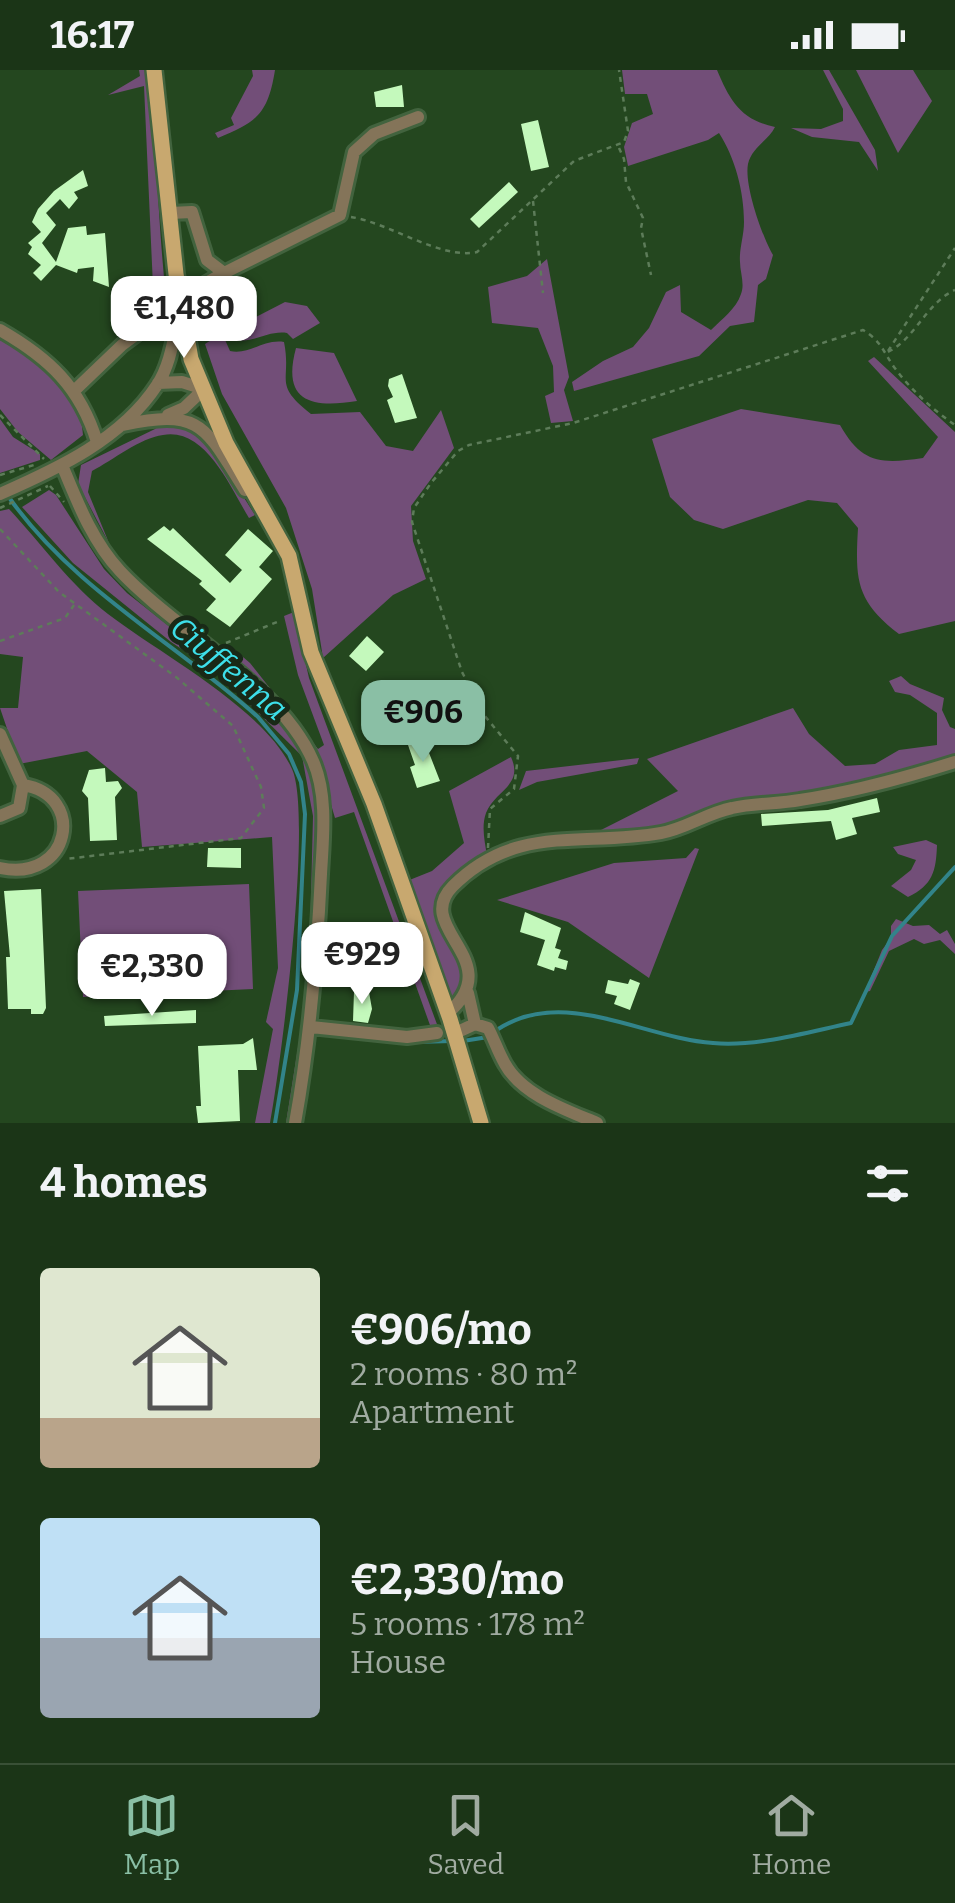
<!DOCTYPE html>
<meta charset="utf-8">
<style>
:root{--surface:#1b3517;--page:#243d20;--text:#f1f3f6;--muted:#a0aba1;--line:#395036;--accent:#8abfa5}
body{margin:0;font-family:Bitter,serif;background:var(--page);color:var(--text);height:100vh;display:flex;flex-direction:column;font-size:38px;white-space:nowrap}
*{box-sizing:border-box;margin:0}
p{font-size:32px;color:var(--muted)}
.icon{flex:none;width:55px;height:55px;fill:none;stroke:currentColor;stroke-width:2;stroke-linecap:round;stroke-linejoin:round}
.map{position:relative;height:1053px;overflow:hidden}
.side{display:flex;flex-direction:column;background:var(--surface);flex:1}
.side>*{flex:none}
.price{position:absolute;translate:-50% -85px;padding:0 22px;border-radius:20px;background:#fff;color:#222;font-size:32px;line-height:65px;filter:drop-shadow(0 2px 5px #0008)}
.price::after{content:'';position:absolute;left:50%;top:60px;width:30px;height:22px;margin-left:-15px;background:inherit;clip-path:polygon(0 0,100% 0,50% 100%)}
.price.on{background:var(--accent);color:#111}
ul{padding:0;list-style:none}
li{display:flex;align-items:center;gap:30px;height:250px;padding:0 40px}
li span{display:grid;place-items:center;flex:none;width:280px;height:200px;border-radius:10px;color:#555}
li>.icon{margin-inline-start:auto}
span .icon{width:120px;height:120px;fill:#fffc;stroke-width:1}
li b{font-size:42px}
h2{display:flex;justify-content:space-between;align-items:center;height:120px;padding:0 40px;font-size:42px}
.status{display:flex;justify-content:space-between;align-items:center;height:70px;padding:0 50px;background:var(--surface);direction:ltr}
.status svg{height:28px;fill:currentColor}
.tabs{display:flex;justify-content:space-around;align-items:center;height:140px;border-top:2px solid var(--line);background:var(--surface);font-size:28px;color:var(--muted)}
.tabs a{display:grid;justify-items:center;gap:5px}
.tabs .on{color:var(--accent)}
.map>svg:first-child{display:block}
.green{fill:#724e78}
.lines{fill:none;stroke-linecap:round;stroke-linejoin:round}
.stream{stroke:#32848a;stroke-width:4}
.building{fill:#c4f9bc}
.minor-casing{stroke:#42633e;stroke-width:18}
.major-casing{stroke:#42633e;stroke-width:20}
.path{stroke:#5d7c59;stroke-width:2.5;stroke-dasharray:5 5;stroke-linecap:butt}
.minor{stroke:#847459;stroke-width:12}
.major{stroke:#c8a86f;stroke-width:15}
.labels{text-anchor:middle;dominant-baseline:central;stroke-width:10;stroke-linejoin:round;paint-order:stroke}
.water-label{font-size:32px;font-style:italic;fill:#3ddfe9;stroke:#192917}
</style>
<div class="status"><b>16:17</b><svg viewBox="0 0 49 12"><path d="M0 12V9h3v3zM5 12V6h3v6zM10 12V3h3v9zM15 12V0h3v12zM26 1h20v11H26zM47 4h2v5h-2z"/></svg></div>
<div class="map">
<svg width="955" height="1053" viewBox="0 0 955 1053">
<rect width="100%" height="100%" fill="#24471f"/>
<path class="green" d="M 139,0 L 149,0 C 157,79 158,158 167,237 L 114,277 L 114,271 L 154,239 L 144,16 L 108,25 L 140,6 Z
M 252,0 L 275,0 C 268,44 257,52 218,68 L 215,63 L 234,55 L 231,48 L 253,6 Z
M 622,0 L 717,0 C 730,31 741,50 775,57 C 769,70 752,77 748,94 C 744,115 762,166 773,185 L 766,209 L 758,215 L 754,252 L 730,256 L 699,286 L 574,321 L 572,312 L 603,291 L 633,277 L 649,258 L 666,222 L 680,215 L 681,242 L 711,260 C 722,249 736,239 741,224 C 745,214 740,202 740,192 C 739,179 744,166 744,152 C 744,121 735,88 719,63 L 708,70 L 628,96 L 624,77 L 632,53 L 653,44 L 647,24 L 625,24 Z
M 823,0 L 829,0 L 875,80 L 878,101 L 859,72 L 812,67 L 791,58 L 821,59 L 843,51 L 843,39 Z
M 856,0 L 913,0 L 932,31 L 898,83 Z
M 547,189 L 569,307 L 564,320 L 573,351 L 551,353 L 545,326 L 554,322 L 553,296 L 538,258 L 492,253 L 488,217 L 527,206 Z
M 285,232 L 307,236 L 320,253 L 293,269 L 287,263 C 267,260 253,275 233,269 L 231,260 Z
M 222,263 L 230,281 C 250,285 263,269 284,272 C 292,312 272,313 311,344 L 360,342 L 386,376 L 413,381 L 441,340 L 454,378 L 411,436 L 413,471 L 426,509 L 393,525 L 323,588 L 312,519 L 286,438 L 222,324 L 205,274 Z
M 0,270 C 37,290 81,318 83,365 L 51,390 L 18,362 L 0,339 Z
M 296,278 L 334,283 L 357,331 C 313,338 281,333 296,278 Z
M 874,287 L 955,362 L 955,551 L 899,564 C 856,531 855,510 858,458 L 837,433 L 808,430 L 723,459 L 694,450 L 670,427 L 652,369 L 741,339 L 840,355 C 862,394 881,394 923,388 L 938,367 L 868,291 Z
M 0,349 L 13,367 L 40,384 L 40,390 L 0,403 Z
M 163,350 L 194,359 L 215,382 L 255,445 L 249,448 C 231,419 206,357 163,365 C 140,368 113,390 92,401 L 88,422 L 109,473 L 78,414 L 81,395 L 155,359 Z
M 49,420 L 56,425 L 104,499 L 127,523 L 254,623 L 310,690 L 319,722 L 313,908 L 293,1053 L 286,1053 L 309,908 L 313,746 L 302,686 L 218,603 L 171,572 L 73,493 L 22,437 Z
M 9,439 C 41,473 71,516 108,544 C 160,584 265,639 292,699 C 313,745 281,994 270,1053 L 255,1053 L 273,959 L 266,952 L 278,898 L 272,767 L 142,777 L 137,722 L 87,681 L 19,694 L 0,638 L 18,638 L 23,587 L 0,584 L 0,441 Z
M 294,542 L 309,608 L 438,957 L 431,958 L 354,742 L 335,748 L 318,691 L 220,580 L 229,575 L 250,593 L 318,679 L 324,675 L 298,605 L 284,546 Z
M 901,606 L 910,614 L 944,628 L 942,640 L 950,657 L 955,659 L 955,689 C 885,708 816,725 745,739 C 698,749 650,762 601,760 L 678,721 L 647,689 L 793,638 L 809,664 L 845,696 L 875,694 L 899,680 L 937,675 L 937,643 L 910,625 L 895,622 L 889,611 Z
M 511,687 C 524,716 495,720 486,743 C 481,757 485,772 487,786 L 452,813 L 439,849 L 467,908 L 457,926 L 450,927 L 407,811 L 432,801 L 464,773 L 449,721 Z
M 639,688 L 637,694 L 537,712 L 519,720 L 526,701 Z
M 926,770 L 937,775 C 936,801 933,815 908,827 L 891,816 L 911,800 L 916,790 L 898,784 L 893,777 Z
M 695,778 L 699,779 L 649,908 L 568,852 L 497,830 L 614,793 L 686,788 Z
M 249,814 L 253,919 L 83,927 L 78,821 Z
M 896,849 L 913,856 L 929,855 L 940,864 L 947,860 L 955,874 L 955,884 L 940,870 L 924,874 L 914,869 L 889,881 L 870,921 L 865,922 L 882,880 L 891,868 L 891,856 Z"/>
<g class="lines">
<path class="stream" d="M 8,426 C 73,519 176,573 258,647 L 289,684 L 301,712 L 305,744 L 297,920 L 275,1053
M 495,961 C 562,915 642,968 713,973 C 757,977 808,962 851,953 L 892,866 L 955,797
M 463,971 L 488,967
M 413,972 L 453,971"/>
</g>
<path class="building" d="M 402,15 L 404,37 L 376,37 L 374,22 Z
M 538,50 L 549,97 L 531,101 L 521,54 Z
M 83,100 L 88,116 L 74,122 L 78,128 L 69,139 L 60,129 L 46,143 L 56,155 L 42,173 L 56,192 L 68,158 L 86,156 L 87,165 L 105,163 L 109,217 L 93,211 L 94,197 L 78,199 L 77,203 L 56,195 L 41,211 L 33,203 L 41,195 L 28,184 L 32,177 L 28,173 L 41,162 L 32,152 L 38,139 L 54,121 Z
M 509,112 L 518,122 L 479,158 L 470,149 Z
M 402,304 L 417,348 L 395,353 L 387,330 L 393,327 L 388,316 L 389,309 Z
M 164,456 L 170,461 L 173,458 L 230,513 L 242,500 L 225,485 L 248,459 L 273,481 L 259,497 L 272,509 L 230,557 L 206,540 L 216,529 L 199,514 L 202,511 L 147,469 Z
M 367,566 L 384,582 L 366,601 L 349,586 Z
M 424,670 L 440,711 L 417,718 L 410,697 L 415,695 L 408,675 Z
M 105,698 L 106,712 L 118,711 L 122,718 L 115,727 L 117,770 L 90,771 L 88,728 L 82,721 L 89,700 Z
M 877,728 L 880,742 L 852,748 L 857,764 L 836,770 L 831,751 L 762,756 L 761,744 L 828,740 Z
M 208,778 L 241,778 L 241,798 L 207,797 Z
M 41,819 L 46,938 L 43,944 L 31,944 L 31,939 L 8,939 L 6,887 L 10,887 L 4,821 Z
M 525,842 L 561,858 L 555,878 L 561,880 L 558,888 L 568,891 L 566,900 L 555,897 L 554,901 L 537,895 L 545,870 L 520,862 Z
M 630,909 L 640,913 L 630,940 L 614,934 L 617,926 L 605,923 L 608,910 L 628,914 Z
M 354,922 L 369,922 L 372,939 L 368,953 L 353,951 Z
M 196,940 L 196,953 L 105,956 L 104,946 Z
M 253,968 L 257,1000 L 238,1000 L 240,1051 L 198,1053 L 196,1036 L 201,1036 L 198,976 L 243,974 Z"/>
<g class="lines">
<g class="minor-casing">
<path id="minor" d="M 170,143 L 192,142 L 207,190 L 224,203 L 340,145 L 354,82 L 374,64 L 418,47
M 194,220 L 224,203
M 0,260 C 49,288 80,317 97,372
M 158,313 L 182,312 L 204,319 L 184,338 L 168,345
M 75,320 L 122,275 L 164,244
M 123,355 C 202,338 205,357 245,420
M 62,395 C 77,431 92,471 120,501 C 175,560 281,616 313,691 C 328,725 323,768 321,804 C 317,888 310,970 295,1053
M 0,424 C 57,399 122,369 157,315 C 171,294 174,265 180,241
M 0,664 L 23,715 L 19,738 L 0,746
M 0,798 C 71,813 87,725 23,715
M 468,923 L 475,954
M 448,943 C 509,890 411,858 453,816 C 516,753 583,777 661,763 C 685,759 707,743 732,738 C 754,733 778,734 800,730 C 853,722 904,708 955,692
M 311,957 L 407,967 L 437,963
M 462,960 L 475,954 L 488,958 C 494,969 498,982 505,994 C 522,1025 566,1040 597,1053"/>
</g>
<g class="major-casing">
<path id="major" d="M 154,0 L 176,204 L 191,289 L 226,373 L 289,486 L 311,582 L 374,734 L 450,949 L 481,1053"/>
</g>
<path class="path" d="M 619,78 L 624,89 L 626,112 L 643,148 L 641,158 L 651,205
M 533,131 L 543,223
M 351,147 C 390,153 441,190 477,182 L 574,91 L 624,72 L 628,61 L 619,0
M 888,281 L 955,178
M 888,282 C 916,268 926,233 955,220
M 0,345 L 44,389
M 0,405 L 34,395
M 50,416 L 64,432
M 0,438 L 48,416
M 0,459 L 59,522 L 176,607 L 233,656 L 261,717 L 264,738 L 241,768 L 66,789
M 0,571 L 65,548 L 74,535
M 226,573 L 277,552
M 488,778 L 490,739 L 514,719 L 518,686 L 484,645 L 462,602 L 412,452 L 414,438 L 431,413 L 458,381 L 469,375 L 573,353 L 863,260 C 881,271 883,281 894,297 C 910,319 933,340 955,355"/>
<use href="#minor" class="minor"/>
<use href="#major" class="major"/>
</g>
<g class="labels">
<g class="water-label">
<text transform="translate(229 598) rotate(40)">Ciuffenna</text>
</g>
</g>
</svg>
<b class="price" style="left:184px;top:291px">€1,480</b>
<b class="price on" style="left:423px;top:695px">€906</b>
<b class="price" style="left:362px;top:937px">€929</b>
<b class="price" style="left:152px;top:949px">€2,330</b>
</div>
<section class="side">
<h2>4 homes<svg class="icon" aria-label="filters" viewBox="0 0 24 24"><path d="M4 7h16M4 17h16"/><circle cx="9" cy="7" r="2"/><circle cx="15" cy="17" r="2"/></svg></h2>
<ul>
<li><span style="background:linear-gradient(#dfe7d0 75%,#b9a48a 0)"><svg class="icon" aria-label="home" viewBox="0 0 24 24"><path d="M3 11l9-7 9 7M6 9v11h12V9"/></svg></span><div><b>€906/mo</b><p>2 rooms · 80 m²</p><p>Apartment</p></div></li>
<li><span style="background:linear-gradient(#bfe0f5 60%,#9aa5b1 0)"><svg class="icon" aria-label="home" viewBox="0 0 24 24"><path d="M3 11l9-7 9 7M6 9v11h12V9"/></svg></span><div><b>€2,330/mo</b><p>5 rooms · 178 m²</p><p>House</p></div></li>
</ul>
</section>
<nav class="tabs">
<a class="on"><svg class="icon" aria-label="map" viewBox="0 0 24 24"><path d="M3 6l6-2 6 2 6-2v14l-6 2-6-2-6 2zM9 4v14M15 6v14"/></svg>Map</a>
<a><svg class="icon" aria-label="saved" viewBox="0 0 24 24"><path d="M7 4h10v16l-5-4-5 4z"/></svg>Saved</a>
<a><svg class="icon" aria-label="home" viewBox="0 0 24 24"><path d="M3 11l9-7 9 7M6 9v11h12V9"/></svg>Home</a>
</nav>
